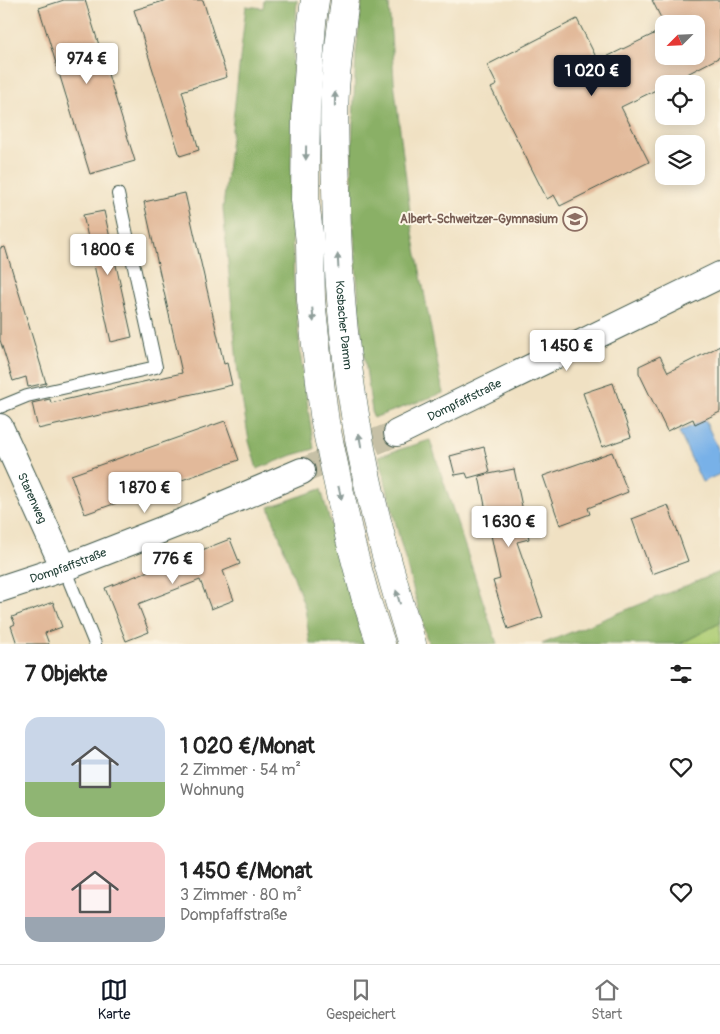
<!DOCTYPE html>
<html lang="de">
<meta charset="utf-8">
<style>
:root{--surface:#fff;--page:#f2f2f2;--text:#222;--muted:#767676;--line:#e0e0e0;--accent:#111827}
body{margin:0;font-family:Pangolin,sans-serif;background:var(--page);color:var(--text);height:100vh;display:flex;flex-direction:column;font-size:19px;white-space:nowrap}
*{box-sizing:border-box;margin:0}
p{font-size:16px;color:var(--muted)}
.icon{flex:none;width:28px;height:28px;fill:none;stroke:currentColor;stroke-width:2;stroke-linecap:round;stroke-linejoin:round}
.map{position:relative;height:644px;overflow:hidden}
.details{display:flex;flex-direction:column;background:var(--surface);flex:1}
.details>*{flex:none}
.needle{width:32px;rotate:246deg}
.fabs{position:absolute;left:655px;top:15px;display:grid;gap:10px}
.fabs a{display:grid;place-items:center;width:50px;height:50px;border-radius:10px;background:var(--surface);box-shadow:0 2px 12px #0003;font-size:25px}
.price{position:absolute;translate:-50% -42px;padding:0 11px;border-radius:5px;background:#fff;color:#222;font-size:16px;line-height:32px;filter:drop-shadow(0 1px 2px #0008)}
.price::after{content:'';position:absolute;left:50%;top:30px;width:15px;height:11px;margin-left:-8px;background:inherit;clip-path:polygon(0 0,100% 0,50% 100%)}
.price.selected{background:var(--accent);color:#fff}
ul{padding:0;list-style:none}
li{display:flex;align-items:center;gap:15px;height:125px;padding:0 25px}
li span{display:grid;place-items:center;flex:none;width:140px;height:100px;border-radius:15px;color:#555}
li>.icon{margin-inline-start:auto}
span .icon{width:60px;height:60px;fill:#fffc;stroke-width:1}
li b{font-size:21px}
h2{display:flex;justify-content:space-between;align-items:center;height:60px;padding:0 25px;font-size:21px}
.tabs{display:flex;justify-content:space-around;align-items:center;height:70px;border-top:1px solid var(--line);background:var(--surface);font-size:14px;color:var(--muted)}
.tabs a{display:grid;justify-items:center;gap:2px}
.tabs .selected{color:var(--accent)}
.map>svg:first-child{display:block}
.green{fill:#aecd75;stroke:#668554}
.forest{fill:#8ab066;stroke:#54764d}
.water{fill:#78b1e8;stroke:#4c778e}
.building{fill:#e2b99a}
.lines{fill:none;stroke-linecap:round;stroke-linejoin:round}
.street-tunnel{stroke:#c6c0a6;stroke-width:26;stroke-dasharray:26 13;stroke-linecap:butt}
.lane-casing{stroke:#3e5649;stroke-width:14}
.street-casing{stroke:#3e5649;stroke-width:28}
.secondary-casing{stroke:#3e5649;stroke-width:29}
.lane{stroke:#fff;stroke-width:12}
.street{stroke:#fff;stroke-width:26}
.secondary{stroke:#fff;stroke-width:28}
.oneway{fill:#8f9e9a}
.labels{text-anchor:middle;dominant-baseline:central;stroke-width:4;stroke-linejoin:round;paint-order:stroke}
.education-label{font-size:12px;font-weight:bold;fill:#785e54;stroke:#fcf5e5;text-anchor:end}
.street-label{font-size:12px;fill:#1f3d34;stroke:#fcf5e5}
</style>
<div class="map">
<svg width="720" height="644" viewBox="0 0 720 644">
<rect width="100%" height="100%" fill="#fcf5e5"/>
<filter id="ink" filterUnits="userSpaceOnUse"><feTurbulence type="fractalNoise" baseFrequency=".02" numOctaves="2"/><feDisplacementMap in="SourceGraphic" scale="10" xChannelSelector="R" yChannelSelector="G"/><feConvolveMatrix kernelMatrix="1 2 1 2 8 2 1 2 1" color-interpolation-filters="sRGB"/></filter>
<filter id="wash" filterUnits="userSpaceOnUse"><feTurbulence type="fractalNoise" baseFrequency=".0096" numOctaves="4" result="noise"/><feDisplacementMap in="SourceGraphic" scale="20" xChannelSelector="R" yChannelSelector="G"/><feGaussianBlur stdDeviation="1.12" result="paint"/><feColorMatrix in="noise" values="0 0 0 0 0 0 0 0 0 0 0 0 0 0 0 0 0 1.4 0 .05"/><feComposite in="paint" operator="in"/></filter>
<g filter="url(#wash)">
<rect width="100%" height="100%" fill="#f0e1c3"/>
<path class="green" d="M 720,623 L 720,644 L 680,644 Z"/>
<path class="forest" d="M 264,0 L 297,0 L 292,83 L 291,206 L 294,285 L 301,359 L 314,449 L 293,455 L 257,469 L 249,441 L 238,374 L 223,208 L 246,6 L 263,8 Z
M 362,0 L 389,4 L 394,81 L 412,228 L 443,393 L 373,418 L 361,333 L 353,222 L 351,169 L 356,53 Z
M 430,440 L 497,644 L 429,644 L 426,636 L 400,540 L 379,456 Z
M 321,489 L 364,644 L 310,644 L 305,608 L 269,507 Z
M 720,572 L 720,623 L 680,644 L 542,644 Z"/>
<path class="water" d="M 705,420 L 720,453 L 720,474 L 702,482 L 679,432 Z"/>
<g id="blocks">
<path class="building" d="M 64,0 L 85,0 L 135,161 L 90,174 L 39,8 Z
M 167,0 L 203,0 L 227,77 L 182,91 L 199,150 L 180,156 L 134,10 Z
M 652,0 L 720,0 L 720,57 L 668,84 L 664,84 L 664,86 L 621,107 L 649,162 L 560,206 L 554,195 L 547,199 L 491,88 L 497,85 L 487,65 L 577,19 L 598,61 L 664,29 L 664,56 L 696,56 L 696,24 L 664,24 Z
M 185,193 L 224,364 L 227,363 L 232,385 L 38,429 L 32,403 L 50,399 L 51,403 L 182,373 L 144,202 Z
M 104,211 L 132,337 L 111,342 L 83,215 Z
M 5,247 L 33,339 L 46,383 L 28,387 L 26,377 L 13,381 L 0,340 L 0,248 Z
M 720,346 L 720,412 L 695,424 L 693,419 L 667,431 L 639,373 L 639,366 L 660,356 L 668,372 Z
M 613,383 L 631,437 L 602,447 L 583,393 Z
M 225,421 L 239,460 L 85,514 L 71,475 Z
M 484,447 L 490,472 L 468,478 L 466,473 L 455,475 L 450,456 Z
M 612,452 L 628,492 L 588,508 L 590,514 L 560,525 L 543,476 Z
M 514,469 L 529,539 L 517,542 L 543,617 L 508,629 L 493,581 L 500,579 L 479,476 Z
M 668,505 L 688,561 L 652,574 L 632,519 Z
M 230,539 L 240,564 L 223,571 L 234,600 L 211,609 L 200,580 L 138,604 L 149,632 L 126,641 L 105,588 Z
M 53,602 L 62,627 L 45,633 L 49,644 L 17,644 L 11,626 L 15,624 L 12,617 Z"/>
</g>
</g>
<g filter="url(#ink)">
<use href="#blocks" fill-opacity="0" stroke="#3e5649" stroke-width="1"/>
<g class="lines">
<path class="street-tunnel" d="M 302,471 L 397,433"/>
<g class="lane-casing">
<path id="lane" d="M 0,407 L 27,396 L 156,367 L 118,194
M 64,568 L 95,644"/>
</g>
<g class="street-casing">
<g id="street">
<path id="s1" d="M 0,427 L 64,568"/>
<path id="s2" d="M 397,433 L 720,275"/>
<path id="s3" d="M 0,589 L 64,568 L 187,520 L 302,471"/>
</g>
</g>
<g class="secondary-casing">
<g id="secondary">
<path d="M 315,0 L 312,23 L 306,109 L 305,200 L 310,242 L 311,300 L 321,391 L 325,422 L 337,479 L 350,540 L 365,596 L 381,644"/>
<path id="s4" d="M 345,0 C 341,30 337,60 335,90 C 333,123 335,156 336,188 C 337,282 346,377 365,469 C 377,528 394,586 412,644"/>
</g>
</g>
<use href="#lane" class="lane"/>
<use href="#street" class="street"/>
<use href="#secondary" class="secondary"/>
</g>
<defs><path id="oneway-solid" d="M-6-.8H1V-3.2L6.5 0L1 3.2V.8H-6Z" transform="scale(1.25)"/></defs>
<g class="oneway">
<use href="#oneway-solid" transform="translate(335 99) rotate(-89)"/>
<use href="#oneway-solid" transform="translate(306 153) rotate(91)"/>
<use href="#oneway-solid" transform="translate(338 261) rotate(-93)"/>
<use href="#oneway-solid" transform="translate(313 315) rotate(84)"/>
<use href="#oneway-solid" transform="translate(360 440) rotate(-100)"/>
<use href="#oneway-solid" transform="translate(340 493) rotate(77)"/>
<use href="#oneway-solid" transform="translate(398 597) rotate(-106)"/>
</g>
</g>
<defs>
<g id="school-ring" transform="scale(1.25)"><circle r="9.5" fill="#fcf5e5" stroke="#8d6e63" stroke-width="1.5"/><path d="M0-5L7-2L0 1L-7-2ZM-4 1L0 2.5L4 1V4Q0 6-4 4Z" fill="#8d6e63"/></g>
</defs>
<g fill-rule="evenodd">
<use href="#school-ring" x="575" y="219"/>
</g>
<g class="labels">
<g class="education-label">
<text x="558" y="219">Albert-Schweitzer-Gymnasium</text>
</g>
<g class="street-label">
<text stroke="none"><textPath href="#s4" startOffset="326">Kosbacher Damm</textPath></text>
<text stroke="none"><textPath href="#s2" startOffset="75">Dompfaffstraße</textPath></text>
<text stroke="none"><textPath href="#s1" startOffset="78">Starenweg</textPath></text>
<text stroke="none"><textPath href="#s3" startOffset="72">Dompfaffstraße</textPath></text>
</g>
</g>
</svg>
<div class="fabs">
<a><svg class="needle" viewBox="-14 -14 28 28"><path d="M0-13l5 13h-10z" fill="#e53935"/><path d="M0 13l5-13h-10z" fill="#767676"/></svg></a>
<a><svg class="icon" aria-label="locate" viewBox="0 0 24 24"><circle cx="12" cy="12" r="6"/><path d="M12 2v4M12 18v4M2 12h4M18 12h4"/></svg></a>
<a><svg class="icon" aria-label="layers" viewBox="0 0 24 24"><path d="M12 4l9 5-9 5-9-5zM3 14l9 5 9-5"/></svg></a>
</div>
<b class="price" style="left:87px;top:85px">974 €</b>
<b class="price selected" style="left:592px;top:97px">1 020 €</b>
<b class="price" style="left:108px;top:276px">1 800 €</b>
<b class="price" style="left:567px;top:372px">1 450 €</b>
<b class="price" style="left:145px;top:514px">1 870 €</b>
<b class="price" style="left:509px;top:548px">1 630 €</b>
<b class="price" style="left:173px;top:585px">776 €</b>
</div>
<section class="details">
<h2>7 Objekte<svg class="icon" aria-label="filters" viewBox="0 0 24 24"><path d="M4 7h16M4 17h16"/><circle cx="9" cy="7" r="2"/><circle cx="15" cy="17" r="2"/></svg></h2>
<ul>
<li><span style="background:linear-gradient(#c9d6e8 65%,#8fb573 0)"><svg class="icon" aria-label="home" viewBox="0 0 24 24"><path d="M3 11l9-7 9 7M6 9v11h12V9"/></svg></span><div><b>1 020 €/Monat</b><p>2 Zimmer · 54 m²</p><p>Wohnung</p></div><svg class="icon" aria-label="heart" viewBox="0 0 24 24"><path d="M12 20l-8-8c-3-5 5-10 8-4 3-6 11-1 8 4z"/></svg></li>
<li><span style="background:linear-gradient(#f6c9c9 75%,#9aa5b1 0)"><svg class="icon" aria-label="home" viewBox="0 0 24 24"><path d="M3 11l9-7 9 7M6 9v11h12V9"/></svg></span><div><b>1 450 €/Monat</b><p>3 Zimmer · 80 m²</p><p>Dompfaffstraße</p></div><svg class="icon" aria-label="heart" viewBox="0 0 24 24"><path d="M12 20l-8-8c-3-5 5-10 8-4 3-6 11-1 8 4z"/></svg></li>
</ul>
</section>
<nav class="tabs">
<a class="selected"><svg class="icon" aria-label="map" viewBox="0 0 24 24"><path d="M3 6l6-2 6 2 6-2v14l-6 2-6-2-6 2zM9 4v14M15 6v14"/></svg>Karte</a>
<a><svg class="icon" aria-label="saved" viewBox="0 0 24 24"><path d="M7 4h10v16l-5-4-5 4z"/></svg>Gespeichert</a>
<a><svg class="icon" aria-label="home" viewBox="0 0 24 24"><path d="M3 11l9-7 9 7M6 9v11h12V9"/></svg>Start</a>
</nav>
